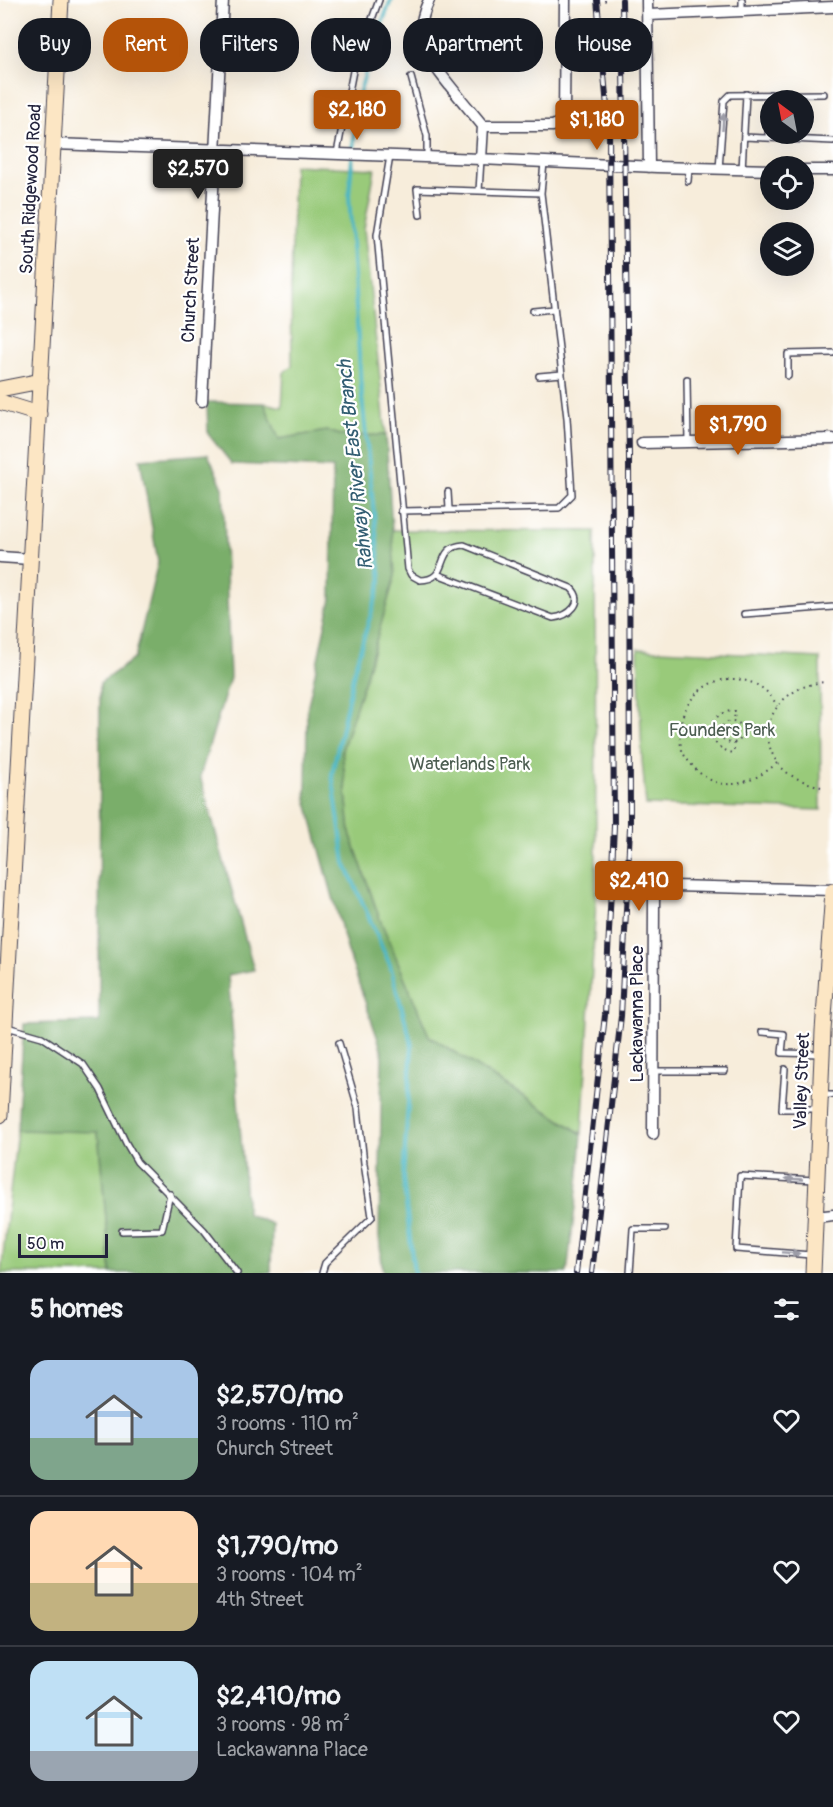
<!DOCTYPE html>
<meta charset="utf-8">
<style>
:root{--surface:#171b24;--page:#242831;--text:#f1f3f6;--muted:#9ea1a6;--line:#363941;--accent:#b45309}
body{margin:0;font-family:Pangolin,sans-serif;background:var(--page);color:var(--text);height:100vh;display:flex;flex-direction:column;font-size:22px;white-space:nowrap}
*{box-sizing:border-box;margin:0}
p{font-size:20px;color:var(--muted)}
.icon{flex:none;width:33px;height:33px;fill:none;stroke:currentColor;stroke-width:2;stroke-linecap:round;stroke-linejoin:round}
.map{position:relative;height:1273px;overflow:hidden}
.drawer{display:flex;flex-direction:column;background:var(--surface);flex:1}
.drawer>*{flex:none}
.hud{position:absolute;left:18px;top:18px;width:798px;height:54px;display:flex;gap:12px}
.needle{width:39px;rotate:328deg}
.controls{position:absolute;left:760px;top:90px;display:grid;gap:12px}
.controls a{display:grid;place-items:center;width:54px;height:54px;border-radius:50%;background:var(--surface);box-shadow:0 6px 24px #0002;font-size:30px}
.scale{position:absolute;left:18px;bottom:15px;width:90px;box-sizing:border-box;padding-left:6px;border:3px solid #22223b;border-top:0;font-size:16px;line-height:21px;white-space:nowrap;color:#22223b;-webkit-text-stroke:4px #fff;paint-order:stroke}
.price{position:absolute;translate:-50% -51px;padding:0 14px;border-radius:6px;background:var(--accent);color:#fff;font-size:20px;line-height:39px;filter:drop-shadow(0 2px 3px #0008)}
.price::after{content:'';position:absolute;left:50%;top:36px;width:18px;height:14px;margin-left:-9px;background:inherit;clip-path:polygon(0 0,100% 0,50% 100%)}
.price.active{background:#222;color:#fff}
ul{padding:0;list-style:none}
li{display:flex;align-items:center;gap:18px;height:150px;padding:0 30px}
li+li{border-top:2px solid var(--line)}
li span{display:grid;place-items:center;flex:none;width:168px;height:120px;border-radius:18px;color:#555}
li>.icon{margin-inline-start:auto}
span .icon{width:72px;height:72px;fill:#fffc;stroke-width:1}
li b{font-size:26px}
h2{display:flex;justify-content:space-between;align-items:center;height:72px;padding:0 30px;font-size:26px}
.pill{padding:0 21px;border-radius:24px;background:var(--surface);box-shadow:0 6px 24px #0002;font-size:21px;line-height:54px}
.pill.active{background:var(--accent);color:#fff}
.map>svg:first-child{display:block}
.green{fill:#99ca7a;stroke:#5e765a;stroke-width:1.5}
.forest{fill:#7aae6a;stroke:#4e6852;stroke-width:1.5}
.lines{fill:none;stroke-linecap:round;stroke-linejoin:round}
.stream{stroke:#49b6c4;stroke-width:4}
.lane-casing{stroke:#424053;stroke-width:8}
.street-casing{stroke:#424053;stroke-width:13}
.secondary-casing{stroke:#424053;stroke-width:17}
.path{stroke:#424053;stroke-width:2;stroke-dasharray:1.5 4.5;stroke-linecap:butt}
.lane{stroke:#fff;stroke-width:5}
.street{stroke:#fff;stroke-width:10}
.secondary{stroke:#fce6c4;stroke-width:15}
.rail-casing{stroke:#22223b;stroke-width:6}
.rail{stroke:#fff;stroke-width:4;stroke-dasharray:11;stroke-linecap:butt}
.oneway{fill:#9c9ca7}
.labels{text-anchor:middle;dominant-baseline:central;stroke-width:4.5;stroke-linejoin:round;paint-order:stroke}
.street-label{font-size:18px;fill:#22223b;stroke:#fff}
.park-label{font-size:18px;fill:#4c5d51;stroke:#fff}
.water-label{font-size:20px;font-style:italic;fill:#325d72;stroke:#fff}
</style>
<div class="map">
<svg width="833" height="1273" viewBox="0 0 833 1273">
<rect width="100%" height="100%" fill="#fff"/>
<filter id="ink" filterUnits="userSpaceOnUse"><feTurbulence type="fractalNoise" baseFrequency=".0167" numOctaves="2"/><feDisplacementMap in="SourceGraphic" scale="12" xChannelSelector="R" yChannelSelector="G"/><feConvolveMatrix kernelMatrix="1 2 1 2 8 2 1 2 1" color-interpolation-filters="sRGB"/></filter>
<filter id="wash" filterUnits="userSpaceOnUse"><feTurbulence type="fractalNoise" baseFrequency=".008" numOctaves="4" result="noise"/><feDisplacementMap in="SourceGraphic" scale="24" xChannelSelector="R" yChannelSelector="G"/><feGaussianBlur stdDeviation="1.35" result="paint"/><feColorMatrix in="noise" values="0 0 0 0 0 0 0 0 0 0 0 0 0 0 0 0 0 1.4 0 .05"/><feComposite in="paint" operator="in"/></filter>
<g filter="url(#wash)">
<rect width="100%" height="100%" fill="#f7eddb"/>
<path class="green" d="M 294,165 L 375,169 L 364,229 L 386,435 L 344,436 L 327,431 L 279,439 L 264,403 L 282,407 L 284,372 L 292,366 L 291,288 Z
M 391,530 L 595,531 L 596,903 L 582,1134 L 429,1036 L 379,917 L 350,833 L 342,750 L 365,679 L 395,576 Z
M 638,649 L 820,658 L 821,810 L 646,805 L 642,760 Z
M 17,1130 L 98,1131 L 111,1273 L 1,1273 Z"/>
<path class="forest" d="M 207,402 L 264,403 L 279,439 L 327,431 L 344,436 L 386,435 L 395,576 L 365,679 L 342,750 L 350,833 L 379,917 L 429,1036 L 582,1134 L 579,1175 L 567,1273 L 383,1273 L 379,1236 L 382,1051 L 348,952 L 306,799 L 307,710 L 331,599 L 333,468 L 232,464 L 208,434 Z
M 208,454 L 223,488 L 230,678 L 200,776 L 254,970 L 228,975 L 247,1214 L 272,1224 L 271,1273 L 111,1273 L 98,1132 L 17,1130 L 24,1024 L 99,1022 L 100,683 L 135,658 L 158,562 L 140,459 Z"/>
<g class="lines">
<path class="stream" d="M 391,0 L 372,49 L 357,102 L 349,195 L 361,387 L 381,581 L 355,667 L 332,774 L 345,863 L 390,965 L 412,1045 L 403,1178 L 414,1273"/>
</g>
</g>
<g filter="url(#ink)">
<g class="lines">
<g class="lane-casing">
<path id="lane" d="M 742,0 L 742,10
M 411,77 L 427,136 L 427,157
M 744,137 L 833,141
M 768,138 L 770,94
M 337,153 L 353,71 L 379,0
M 390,156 L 377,235 L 408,569 L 411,575 L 420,580 C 452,580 432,547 464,545 L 571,588 C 586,602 569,616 553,618 L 437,574
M 719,169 L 724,101 L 730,95 L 824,94
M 742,170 L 746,94
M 688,181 L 689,169
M 479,191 L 481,159
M 420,215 L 417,189 L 541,193
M 533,311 L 554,309
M 539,376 L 562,374
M 788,376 L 788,354 L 833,353
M 687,379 L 688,443
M 448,492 L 449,509
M 401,511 L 559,508 L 572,495 L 567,418 L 541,193 L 544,163
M 744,614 L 833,607
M 7,1027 L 42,1037 L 83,1064 L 100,1089 L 126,1143 L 137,1162 L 204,1230 L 237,1273
M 762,1032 L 784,1034 L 782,1053 L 821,1054
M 785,1069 L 782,1109 L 819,1109
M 654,1071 L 725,1071
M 822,1095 L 833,1095
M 122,1231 L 162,1230 L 170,1194
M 811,1255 L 736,1249 L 740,1176 L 815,1180
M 322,1273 L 325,1263 L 372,1217 L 364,1163 L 358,1108 L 339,1043
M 630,1273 L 633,1229 L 665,1229"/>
</g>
<g class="street-casing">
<path id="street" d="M 429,0 C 423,13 419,27 422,42 C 426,61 469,108 483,126 L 481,159
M 647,0 L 649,167
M 648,15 L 833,7
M 483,126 L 553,126 L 562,121 L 564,116 L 565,0
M 53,144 L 481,159 L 657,167 L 771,170
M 804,170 L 833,170
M 202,401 L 223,0
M 642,443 L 833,439
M 0,557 L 30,559
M 653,1134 L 654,898 C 658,889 664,887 673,886 L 833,890
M 816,1217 L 833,1215"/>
</g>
<g class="secondary-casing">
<path id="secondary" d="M 0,389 L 41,381
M 0,402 L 39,414
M 0,1115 L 61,0
M 813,1273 L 823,1031 L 833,891"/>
</g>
<path class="path" d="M 605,0 L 605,5 L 606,5
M721 732a11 11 0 1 1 22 0a11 11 0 1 1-22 0Z
M 680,725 L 712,726
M 744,732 L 768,733
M 680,735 L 711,736
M 734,743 L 734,753 C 701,747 706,710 735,711 L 734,720
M 777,763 C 752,785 717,796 692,765 C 687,760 682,753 681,746 C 674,713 698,678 733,679 C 753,680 768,688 777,706
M 821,787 C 805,782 787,777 777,762 C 751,723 785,684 826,682"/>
<use href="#lane" class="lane"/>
<use href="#street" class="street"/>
<use href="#secondary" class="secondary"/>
<g class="rail-casing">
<path id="rail" d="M 576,1273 L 605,1015 L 614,826 L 609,128 L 597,0
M 592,1273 L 621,1016 L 630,827 L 629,456 L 622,0"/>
</g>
<use href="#rail" class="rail"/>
</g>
<defs><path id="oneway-solid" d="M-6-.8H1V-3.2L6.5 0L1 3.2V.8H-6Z" transform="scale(1.5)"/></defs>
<g class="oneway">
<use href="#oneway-solid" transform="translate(723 122) rotate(-86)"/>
<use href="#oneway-solid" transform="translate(794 1179) rotate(-177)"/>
<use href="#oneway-solid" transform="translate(791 1253) rotate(4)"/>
</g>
</g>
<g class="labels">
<g class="street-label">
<text transform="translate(31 189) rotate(-87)">South Ridgewood Road</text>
<text transform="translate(191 290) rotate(-87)">Church Street</text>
<text transform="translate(637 1014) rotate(-90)">Lackawanna Place</text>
<text transform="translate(802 1081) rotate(-88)">Valley Street</text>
</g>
<g class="park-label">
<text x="722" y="730">Founders Park</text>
<text x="470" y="764">Waterlands Park</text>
</g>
<g class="water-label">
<text transform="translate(355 465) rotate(-96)">Rahway River East Branch</text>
</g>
</g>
</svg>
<div class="controls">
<a><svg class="needle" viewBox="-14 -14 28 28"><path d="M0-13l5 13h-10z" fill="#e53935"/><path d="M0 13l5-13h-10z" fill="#9ea1a6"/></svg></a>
<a><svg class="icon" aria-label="locate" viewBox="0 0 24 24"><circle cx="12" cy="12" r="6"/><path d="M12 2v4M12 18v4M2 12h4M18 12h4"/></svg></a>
<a><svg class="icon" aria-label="layers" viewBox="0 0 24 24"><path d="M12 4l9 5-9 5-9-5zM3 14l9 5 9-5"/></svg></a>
</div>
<div class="scale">50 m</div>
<b class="price" style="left:357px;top:141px">$2,180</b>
<b class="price" style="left:597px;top:151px">$1,180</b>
<b class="price active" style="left:198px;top:200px">$2,570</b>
<b class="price" style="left:738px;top:456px">$1,790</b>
<b class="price" style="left:639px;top:912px">$2,410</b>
<div class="hud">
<a class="pill">Buy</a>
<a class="pill active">Rent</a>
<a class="pill">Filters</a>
<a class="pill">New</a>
<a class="pill">Apartment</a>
<a class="pill">House</a>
</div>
</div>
<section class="drawer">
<h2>5 homes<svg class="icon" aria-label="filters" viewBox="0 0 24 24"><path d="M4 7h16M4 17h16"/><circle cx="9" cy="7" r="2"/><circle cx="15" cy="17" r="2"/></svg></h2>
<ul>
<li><span style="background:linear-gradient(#a9c7e8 65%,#7fa58c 0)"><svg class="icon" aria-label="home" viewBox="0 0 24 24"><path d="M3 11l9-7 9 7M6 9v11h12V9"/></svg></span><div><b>$2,570/mo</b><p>3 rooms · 110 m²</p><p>Church Street</p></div><svg class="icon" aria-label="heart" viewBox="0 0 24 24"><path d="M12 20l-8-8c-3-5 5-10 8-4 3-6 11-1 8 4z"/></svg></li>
<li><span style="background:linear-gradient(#ffd9b3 60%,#c2b280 0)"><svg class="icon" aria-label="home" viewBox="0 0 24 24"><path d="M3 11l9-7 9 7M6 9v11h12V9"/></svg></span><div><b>$1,790/mo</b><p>3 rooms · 104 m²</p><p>4th Street</p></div><svg class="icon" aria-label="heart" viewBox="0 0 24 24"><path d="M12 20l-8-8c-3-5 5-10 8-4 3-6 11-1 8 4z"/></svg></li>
<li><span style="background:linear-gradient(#bfe0f5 75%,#9aa5b1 0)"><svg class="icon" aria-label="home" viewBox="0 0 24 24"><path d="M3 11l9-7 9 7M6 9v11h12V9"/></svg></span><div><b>$2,410/mo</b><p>3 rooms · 98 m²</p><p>Lackawanna Place</p></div><svg class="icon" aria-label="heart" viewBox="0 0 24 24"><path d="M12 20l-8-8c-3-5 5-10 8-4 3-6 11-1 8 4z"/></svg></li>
</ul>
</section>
